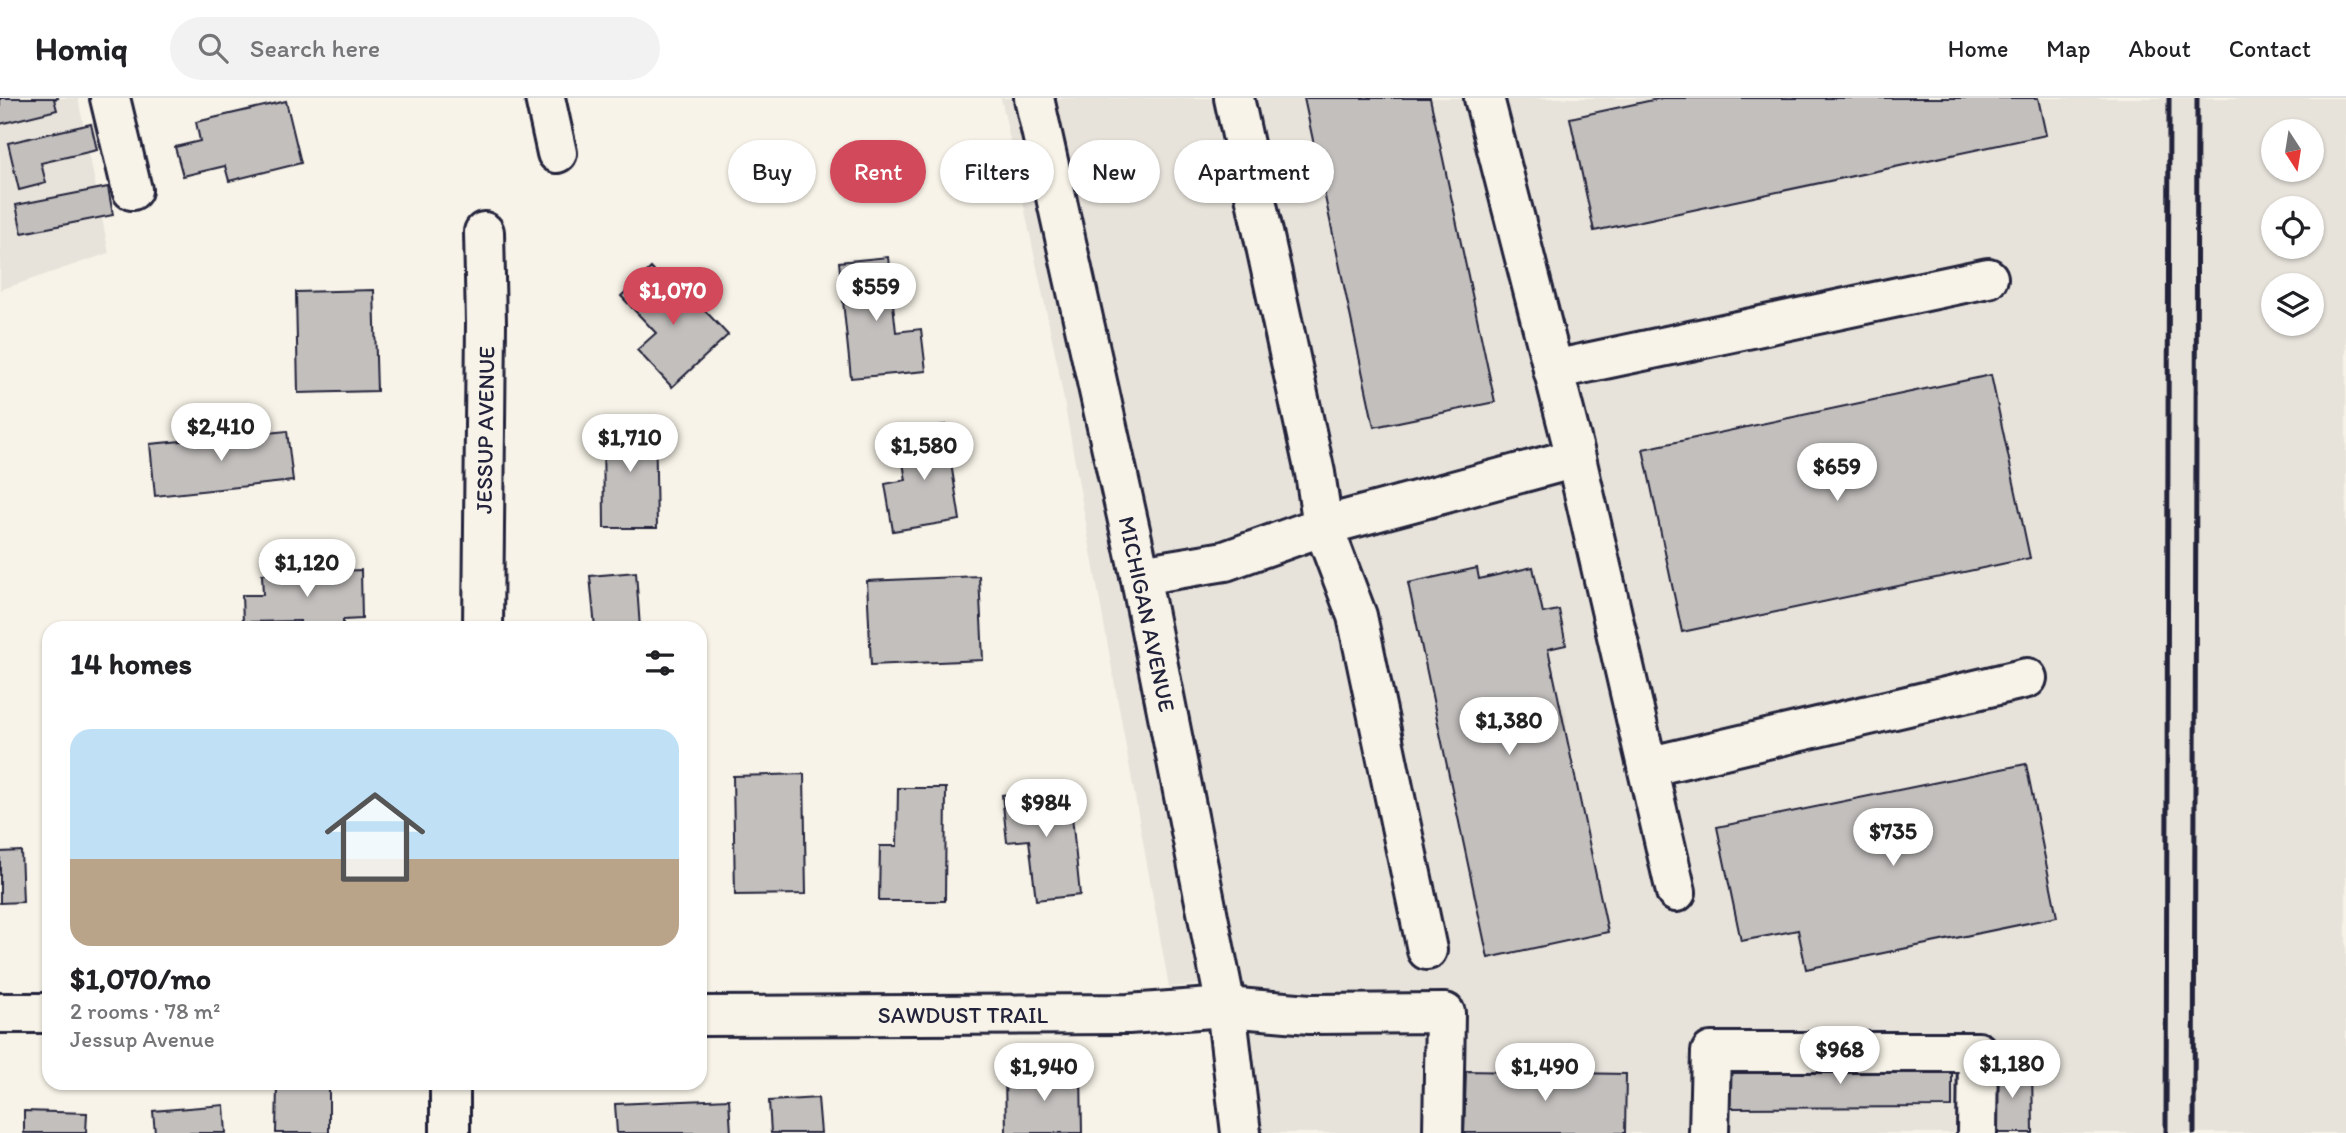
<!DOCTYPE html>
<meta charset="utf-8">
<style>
:root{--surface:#fff;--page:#f2f2f2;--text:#202124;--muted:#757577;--line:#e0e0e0;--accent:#d1495b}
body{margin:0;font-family:Itim,sans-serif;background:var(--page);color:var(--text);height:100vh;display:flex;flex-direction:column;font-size:26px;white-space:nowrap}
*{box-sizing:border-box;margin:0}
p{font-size:23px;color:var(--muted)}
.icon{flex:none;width:38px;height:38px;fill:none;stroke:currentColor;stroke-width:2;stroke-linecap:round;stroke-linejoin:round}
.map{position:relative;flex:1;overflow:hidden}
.panel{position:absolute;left:42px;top:523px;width:665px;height:469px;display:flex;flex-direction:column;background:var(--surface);border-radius:21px;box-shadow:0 2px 5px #0004}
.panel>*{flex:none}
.hud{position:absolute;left:728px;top:42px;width:665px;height:63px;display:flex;gap:14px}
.needle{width:46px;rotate:168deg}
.fabs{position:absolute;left:2261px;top:21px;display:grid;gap:14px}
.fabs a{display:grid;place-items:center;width:63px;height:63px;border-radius:50%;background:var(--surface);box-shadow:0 2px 5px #0004;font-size:35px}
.price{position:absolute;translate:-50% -60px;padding:0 16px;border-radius:24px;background:#fff;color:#222;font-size:23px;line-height:46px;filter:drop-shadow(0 2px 4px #0008)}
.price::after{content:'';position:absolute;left:50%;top:42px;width:21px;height:16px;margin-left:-10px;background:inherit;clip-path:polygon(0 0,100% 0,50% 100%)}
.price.current{background:var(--accent);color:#fff}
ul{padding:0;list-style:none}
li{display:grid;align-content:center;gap:14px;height:371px;padding:0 28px}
li span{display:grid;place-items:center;height:217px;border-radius:21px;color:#555}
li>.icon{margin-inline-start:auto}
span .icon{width:126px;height:126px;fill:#fffc;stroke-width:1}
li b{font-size:30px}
h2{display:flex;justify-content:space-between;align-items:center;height:84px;padding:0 28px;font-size:30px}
.tag{padding:0 24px;border-radius:32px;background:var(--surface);box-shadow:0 2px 5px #0004;font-size:24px;line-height:63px}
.tag.current{background:var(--accent);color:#fff}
header{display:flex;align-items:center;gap:42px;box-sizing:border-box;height:98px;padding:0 35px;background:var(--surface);border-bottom:2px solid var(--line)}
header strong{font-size:33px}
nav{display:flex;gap:38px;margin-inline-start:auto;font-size:24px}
.search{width:490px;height:63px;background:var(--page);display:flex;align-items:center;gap:18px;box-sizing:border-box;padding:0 24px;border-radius:38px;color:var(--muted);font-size:26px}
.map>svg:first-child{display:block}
.built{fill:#e7e3db;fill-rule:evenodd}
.building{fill:#c2bfbd;stroke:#22223b;stroke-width:2}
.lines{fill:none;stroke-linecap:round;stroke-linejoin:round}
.minor-casing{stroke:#22223b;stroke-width:44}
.major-casing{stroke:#22223b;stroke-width:44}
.minor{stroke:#f7f3e8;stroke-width:38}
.major{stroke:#f7f3e8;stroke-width:38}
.rail{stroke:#22223b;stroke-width:5}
.labels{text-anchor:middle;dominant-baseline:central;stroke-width:7;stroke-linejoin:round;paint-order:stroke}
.street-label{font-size:23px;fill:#22223b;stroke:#f7f3e8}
</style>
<header>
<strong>Homiq</strong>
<div class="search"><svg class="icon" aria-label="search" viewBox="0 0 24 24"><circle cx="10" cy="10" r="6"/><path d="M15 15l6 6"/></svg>Search here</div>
<nav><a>Home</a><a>Map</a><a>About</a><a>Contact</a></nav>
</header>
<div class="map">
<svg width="2346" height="1035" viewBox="0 0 2346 1035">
<rect width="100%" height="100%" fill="#f7f3e8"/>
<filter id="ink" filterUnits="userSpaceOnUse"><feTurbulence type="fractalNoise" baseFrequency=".0143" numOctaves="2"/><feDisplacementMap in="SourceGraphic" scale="14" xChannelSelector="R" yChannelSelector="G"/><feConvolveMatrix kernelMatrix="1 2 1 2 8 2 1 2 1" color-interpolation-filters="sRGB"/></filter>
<g filter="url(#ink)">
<path class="built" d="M 0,0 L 78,0 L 109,155 L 0,192 Z
M 1001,0 L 1014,0 L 1119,482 L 1200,887 L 1169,889 L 1057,264 Z
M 1056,0 L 2346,0 L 2346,1035 L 1262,1035 L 1244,884 L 1242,883 L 1160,472 ZM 2273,33 L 2312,33 L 2312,72 L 2273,72 ZM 2273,110 L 2312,110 L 2312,149 L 2273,149 ZM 2273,187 L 2312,187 L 2312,226 L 2273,226 Z"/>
<path class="building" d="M 0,0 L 59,0 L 54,1 L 57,12 L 0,26 Z
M 1304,0 L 1430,0 L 1495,304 L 1374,329 Z
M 1662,0 L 2038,0 L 2046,37 L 1594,133 L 1570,20 Z
M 286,3 L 301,65 L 229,83 L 225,68 L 183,78 L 175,49 L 200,43 L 196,24 Z
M 91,26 L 97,52 L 41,65 L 46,85 L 19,92 L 8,45 Z
M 108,89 L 113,117 L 22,135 L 16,107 Z
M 888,159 L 896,234 L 921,231 L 926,273 L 851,280 L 839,164 Z
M 651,170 L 672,193 L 680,186 L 728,237 L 672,289 L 637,252 L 656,235 L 621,198 Z
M 374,192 L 377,293 L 298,295 L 296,194 Z
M 1991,277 L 2030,460 L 1682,534 L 1643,351 Z
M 655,321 L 657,430 L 604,430 L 603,322 Z
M 945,327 L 960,422 L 893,433 L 885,386 L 906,382 L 898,335 Z
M 287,333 L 293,383 L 155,398 L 150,346 Z
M 1533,469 L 1543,515 L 1559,512 L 1566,547 L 1548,551 L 1608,834 L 1488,860 L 1408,485 L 1477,470 L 1479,481 Z
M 361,472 L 362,521 L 343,522 L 343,530 L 300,530 L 300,523 L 243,524 L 242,497 L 263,497 L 262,476 Z
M 636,474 L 640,530 L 595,530 L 590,478 Z
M 979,478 L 983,562 L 871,567 L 867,483 Z
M 2026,666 L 2057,819 L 1806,871 L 1798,832 L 1741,843 L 1717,729 Z
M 804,676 L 806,796 L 735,797 L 733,678 Z
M 1069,689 L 1080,797 L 1036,802 L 1029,742 L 1007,744 L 1002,697 Z
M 898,690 L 946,690 L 945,803 L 879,803 L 880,748 L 897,748 Z
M 21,753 L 23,804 L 0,805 L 0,754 Z
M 1952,967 L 1952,1009 L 1728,1010 L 1728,968 Z
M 2032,968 L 2033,1035 L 1992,1035 L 1991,969 Z
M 1466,973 L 1626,976 L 1625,1035 L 1464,1035 Z
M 1081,974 L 1082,1035 L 1006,1035 L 1005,976 Z
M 277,988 L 329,988 L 329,1035 L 276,1035 Z
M 818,1000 L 821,1035 L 771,1035 L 769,1003 Z
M 729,1001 L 731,1035 L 617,1035 L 615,1006 Z
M 224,1007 L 226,1035 L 155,1035 L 153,1013 Z
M 24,1013 L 87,1015 L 86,1035 L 24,1035 Z"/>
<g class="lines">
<g class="minor-casing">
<path id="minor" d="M 110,0 L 132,92
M 545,0 L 557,55
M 1234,0 L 1315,375 L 1323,428 L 1357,518 L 1427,852
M 1553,272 L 1988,180
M 1576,360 L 1676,794
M 1140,477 L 1225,463 L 1323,428 L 1576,360 L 1484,0
M 483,530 L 486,225 L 484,134
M 1647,669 L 2027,580
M 0,915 L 49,915
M 700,918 L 1128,916 L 1226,909 L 1310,916 L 1445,915 L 1443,1035
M 450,1035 L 450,985
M 1709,1035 L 1711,954 L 1978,954 L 1977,1035"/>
</g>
<g class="major-casing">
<path id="major" d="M 1034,0 L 1140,477 L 1226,909 L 1241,1035"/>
</g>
<use href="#minor" class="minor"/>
<use href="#major" class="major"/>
<path class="rail" d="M 2166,1035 L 2169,0
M 2194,1035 L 2197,0"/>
</g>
</g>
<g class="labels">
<g class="street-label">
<text transform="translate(485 332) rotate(-89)">JESSUP AVENUE</text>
<text transform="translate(1147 516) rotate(78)">MICHIGAN AVENUE</text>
<text x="963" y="917">SAWDUST TRAIL</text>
</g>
</g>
</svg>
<div class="fabs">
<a><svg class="needle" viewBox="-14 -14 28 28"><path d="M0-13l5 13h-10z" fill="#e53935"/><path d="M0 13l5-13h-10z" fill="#757577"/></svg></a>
<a><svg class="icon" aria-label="locate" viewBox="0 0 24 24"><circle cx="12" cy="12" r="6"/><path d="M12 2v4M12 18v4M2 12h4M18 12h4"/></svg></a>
<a><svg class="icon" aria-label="layers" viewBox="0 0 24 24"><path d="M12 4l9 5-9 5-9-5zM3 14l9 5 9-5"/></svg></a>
</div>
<b class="price" style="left:876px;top:225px">$559</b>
<b class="price current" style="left:673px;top:229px">$1,070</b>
<b class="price" style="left:221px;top:365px">$2,410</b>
<b class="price" style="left:630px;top:376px">$1,710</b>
<b class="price" style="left:924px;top:384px">$1,580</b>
<b class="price" style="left:1837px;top:405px">$659</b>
<b class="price" style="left:307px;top:501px">$1,120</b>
<b class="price" style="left:1509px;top:659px">$1,380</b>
<b class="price" style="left:1046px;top:741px">$984</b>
<b class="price" style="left:1893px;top:770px">$735</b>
<b class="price" style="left:1840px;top:988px">$968</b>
<b class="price" style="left:2012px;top:1002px">$1,180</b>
<b class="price" style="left:1044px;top:1005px">$1,940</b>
<b class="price" style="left:1545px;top:1005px">$1,490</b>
<div class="hud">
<a class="tag">Buy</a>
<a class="tag current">Rent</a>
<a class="tag">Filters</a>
<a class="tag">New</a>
<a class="tag">Apartment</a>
</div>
<section class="panel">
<h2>14 homes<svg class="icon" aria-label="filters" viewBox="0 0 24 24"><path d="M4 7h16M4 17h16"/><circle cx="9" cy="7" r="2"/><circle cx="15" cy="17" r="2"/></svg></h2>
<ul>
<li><span style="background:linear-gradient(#bfe0f5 60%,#b9a48a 0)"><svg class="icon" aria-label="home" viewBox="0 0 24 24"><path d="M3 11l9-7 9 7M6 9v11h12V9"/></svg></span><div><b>$1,070/mo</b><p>2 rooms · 78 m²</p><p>Jessup Avenue</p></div></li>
</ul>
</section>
</div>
